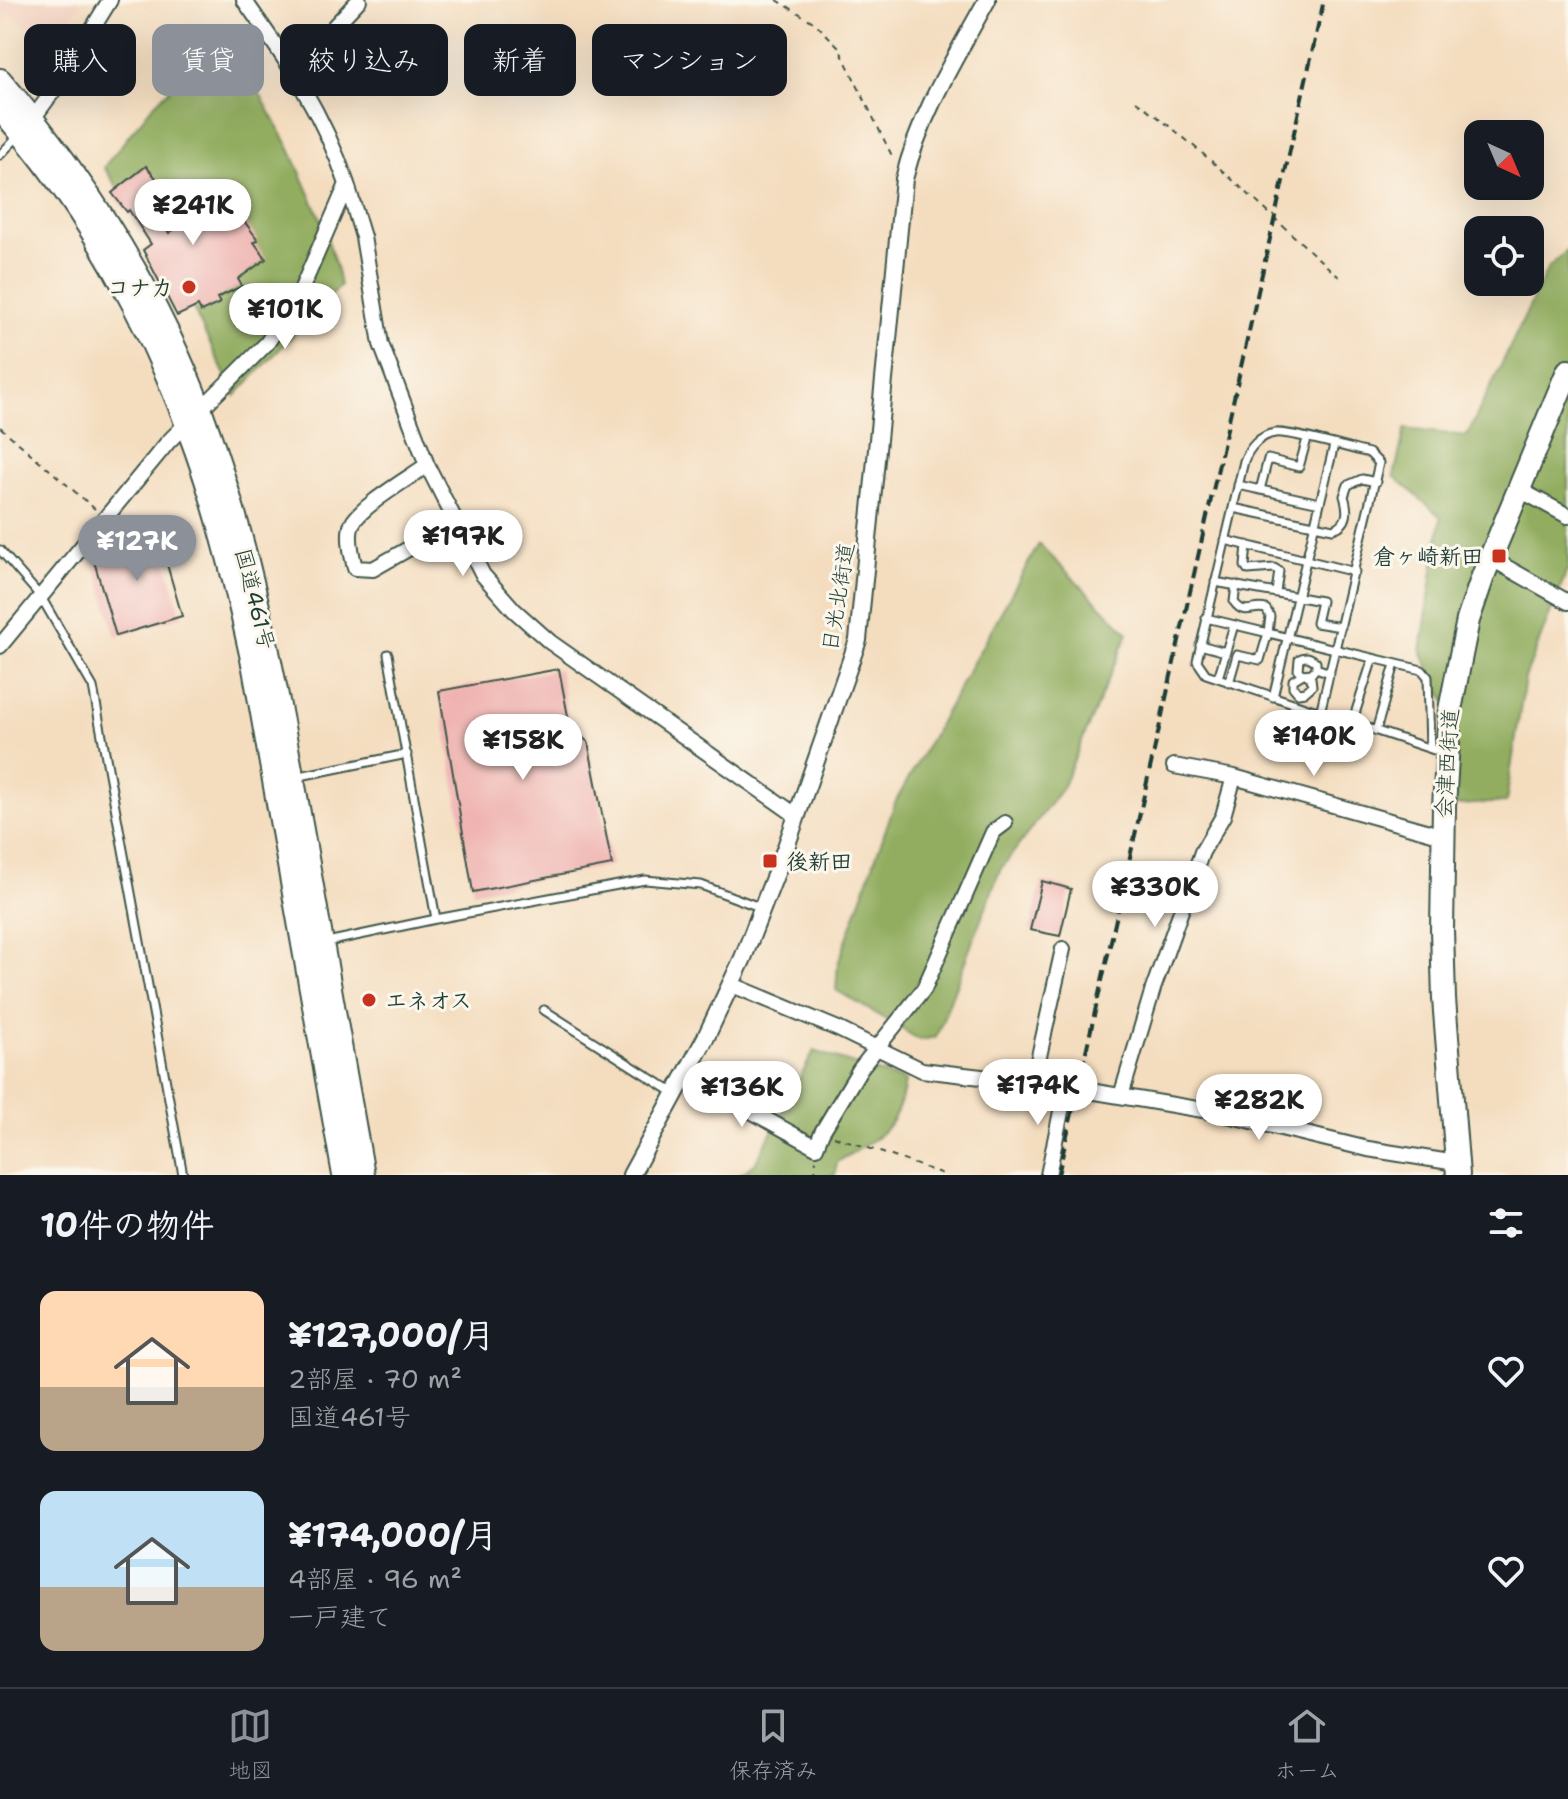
<!DOCTYPE html>
<html lang="ja">
<meta charset="utf-8">
<style>
:root{--surface:#171b24;--page:#242831;--text:#f1f3f6;--muted:#9ea1a6;--line:#363941;--accent:#8c9099}
body{margin:0;font-family:"Shantell Sans","Klee One",sans-serif;background:var(--page);color:var(--text);height:100vh;display:flex;flex-direction:column;font-size:30px;white-space:nowrap}
*{box-sizing:border-box;margin:0}
p{font-size:26px;color:var(--muted)}
.icon{flex:none;width:44px;height:44px;fill:none;stroke:currentColor;stroke-width:2;stroke-linecap:round;stroke-linejoin:round}
.map{position:relative;height:1175px;overflow:hidden}
.panel{display:flex;flex-direction:column;background:var(--surface);flex:1}
.panel>*{flex:none}
.top-card{position:absolute;left:24px;top:24px;width:800px;height:72px;display:flex;gap:16px}
.needle{width:52px;rotate:136deg}
.controls{position:absolute;left:1464px;top:120px;display:grid;gap:16px}
.controls a{display:grid;place-items:center;width:80px;height:80px;border-radius:16px;background:var(--surface);box-shadow:0 8px 32px #0002;font-size:40px}
.price{position:absolute;translate:-50% -68px;padding:0 18px;border-radius:28px;background:#fff;color:#222;font-size:26px;line-height:52px;filter:drop-shadow(0 2px 4px #0008)}
.price::after{content:'';position:absolute;left:50%;top:48px;width:24px;height:18px;margin-left:-12px;background:inherit;clip-path:polygon(0 0,100% 0,50% 100%)}
.price.on{background:var(--accent);color:#fff}
ul{padding:0;list-style:none}
li{display:flex;align-items:center;gap:24px;height:200px;padding:0 40px}
li span{display:grid;place-items:center;flex:none;width:224px;height:160px;border-radius:16px;color:#555}
li>.icon{margin-inline-start:auto}
span .icon{width:96px;height:96px;fill:#fffc;stroke-width:1}
li b{font-size:34px}
h2{display:flex;justify-content:space-between;align-items:center;height:96px;padding:0 40px;font-size:34px}
.pill{padding:0 28px;border-radius:16px;background:var(--surface);box-shadow:0 8px 32px #0002;font-size:28px;line-height:72px}
.pill.on{background:var(--accent);color:#fff}
.dock{display:flex;justify-content:space-around;align-items:center;height:112px;border-top:2px solid var(--line);background:var(--surface);font-size:22px;color:var(--muted)}
.dock a{display:grid;justify-items:center;gap:4px}
.dock .on{color:var(--accent)}
.map>svg:first-child{display:block}
.built{fill:#f4d3c1}
.forest{fill:#92ad60;stroke:#58754a;stroke-width:2}
.building{fill:#efb1af}
.lines{fill:none;stroke-linecap:round;stroke-linejoin:round}
.service-casing{stroke:#3f5549;stroke-width:11}
.minor-casing{stroke:#3f5549;stroke-width:18}
.tertiary-casing{stroke:#3f5549;stroke-width:20}
.trunk-casing{stroke:#3f5549;stroke-width:26}
.path{stroke:#3f5549;stroke-width:2;stroke-dasharray:6 6;stroke-linecap:butt}
.service{stroke:#fff;stroke-width:7}
.minor{stroke:#fff;stroke-width:14}
.tertiary{stroke:#fff;stroke-width:16}
.trunk{stroke:#fff;stroke-width:22}
.rail{stroke:#1f3d34;stroke-width:4;stroke-dasharray:12 6;stroke-linecap:butt}
.poi-dot{fill:#c8321e;stroke:#fbf7ec;stroke-width:3}
.labels{text-anchor:middle;dominant-baseline:central;stroke-width:6;stroke-linejoin:round;paint-order:stroke}
.poi-label{font-size:22px;font-weight:bold;fill:#1f3d34;stroke:#fbf7ec;text-anchor:end}
.street-label{font-size:22px;fill:#1f3d34;stroke:#fbf7ec}
</style>
<div class="map">
<svg width="1568" height="1175" viewBox="0 0 1568 1175">
<rect width="100%" height="100%" fill="#fbf7ec"/>
<filter id="ink" filterUnits="userSpaceOnUse"><feTurbulence type="fractalNoise" baseFrequency=".0125" numOctaves="2"/><feDisplacementMap in="SourceGraphic" scale="16" xChannelSelector="R" yChannelSelector="G"/><feConvolveMatrix kernelMatrix="1 2 1 2 8 2 1 2 1" color-interpolation-filters="sRGB"/></filter>
<filter id="wash" filterUnits="userSpaceOnUse"><feTurbulence type="fractalNoise" baseFrequency=".006" numOctaves="4" result="noise"/><feDisplacementMap in="SourceGraphic" scale="32" xChannelSelector="R" yChannelSelector="G"/><feGaussianBlur stdDeviation="1.8" result="paint"/><feColorMatrix in="noise" values="0 0 0 0 0 0 0 0 0 0 0 0 0 0 0 0 0 1.4 0 .05"/><feComposite in="paint" operator="in"/></filter>
<g filter="url(#wash)">
<rect width="100%" height="100%" fill="#f4ddbf"/>
<path class="built" d="M 0,0 L 83,0 L 52,43 L 10,15 L 0,26 Z"/>
<path class="forest" d="M 218,40 L 247,70 L 289,147 L 321,219 L 336,266 L 340,286 L 235,396 L 187,296 L 104,167 L 151,108 Z
M 1568,250 L 1568,568 L 1525,678 L 1506,802 L 1444,806 L 1450,710 L 1421,651 L 1441,517 L 1394,476 L 1405,429 L 1467,436 L 1548,268 Z
M 1039,544 L 1128,633 L 1062,788 L 1000,870 L 936,1037 L 920,1040 L 836,990 L 838,964 L 895,803 Z
M 814,1051 L 905,1081 C 898,1131 877,1138 837,1162 L 835,1175 L 739,1175 L 755,1164 Z"/>
<g id="blocks">
<path class="building" d="M 146,166 L 161,184 L 146,196 L 169,233 L 224,194 L 258,240 L 254,242 L 266,259 L 238,279 L 242,286 L 217,298 L 220,303 L 201,312 L 198,306 L 177,316 L 143,250 L 151,244 L 129,210 L 127,212 L 112,193 Z
M 157,530 L 182,616 L 116,636 L 91,551 Z
M 559,669 L 570,727 L 588,742 L 612,865 L 473,892 L 439,691 Z
M 1042,881 L 1071,889 L 1060,936 L 1030,930 Z"/>
</g>
</g>
<g filter="url(#ink)">
<use href="#blocks" fill-opacity="0" stroke="#3f5549" stroke-width="2"/>
<g class="lines">
<g class="service-casing">
<path id="service" d="M 0,155 L 18,136
M 1238,485 L 1320,503
M 1260,490 L 1268,459 L 1299,467 L 1307,439
M 1233,508 L 1333,529 C 1350,524 1348,509 1344,496 L 1348,485 L 1362,479 L 1376,482
M 1225,540 L 1355,572
M 1247,545 L 1245,566 L 1248,570 L 1274,568 L 1279,571 L 1276,592
M 0,550 L 41,597 L 93,687 L 183,1175
M 1215,582 L 1321,601 L 1316,623 L 1341,627
M 1206,618 L 1422,670 L 1428,677 L 1430,748
M 1200,645 L 1226,652
M 1316,668 L 1312,673 L 1302,674 L 1298,670 L 1299,659 C 1306,655 1310,657 1316,662 L 1316,668 L 1330,673
M 1303,674 L 1293,680 L 1293,687 L 1298,693 L 1305,692 L 1312,686 L 1311,678 L 1307,675
M 1218,678 L 1234,625
M 1229,683 L 1237,655 L 1260,660 L 1268,633 L 1270,616 L 1266,609 C 1252,605 1245,617 1234,602 L 1236,585
M 1273,697 L 1334,445
M 1320,713 L 1379,463 L 1369,453 C 1351,449 1290,431 1275,433 C 1260,435 1249,448 1244,461 L 1197,661 L 1206,674 L 1443,753
M 1352,723 L 1373,658
M 1376,731 L 1395,664
M 295,777 L 407,754
M 436,919 L 645,880 L 701,885 L 762,908
M 327,942 L 436,919 L 388,654
M 544,1010 L 674,1093"/>
</g>
<g class="minor-casing">
<path id="minor" d="M 290,65 L 315,47 L 359,0
M 29,124 L 59,83 L 110,0
M 347,184 L 363,237 L 381,344 L 427,465 L 483,575 L 514,610 L 550,642 L 797,816
M 427,465 C 408,479 362,505 352,524 C 347,535 352,556 355,568 L 373,569 L 457,521
M 1518,489 L 1568,516
M 1490,558 L 1568,602
M 0,646 L 168,442 L 267,343 L 299,295 L 347,184 C 322,111 288,62 244,0
M 1174,766 L 1234,777 L 1443,836
M 730,984 L 838,1029 L 922,1070 L 1066,1087 L 1215,1112 L 1368,1149 L 1456,1163
M 686,1075 L 816,1147 L 822,1132 L 860,1069 L 924,989 L 993,832 L 1005,823
M 1033,1083 L 1063,949
M 1121,1096 L 1153,989 L 1202,852 L 1223,816 L 1234,777
M 1048,1175 L 1066,1087"/>
</g>
<g class="tertiary-casing">
<path id="tertiary" d="M 631,1175 L 706,1037 L 743,958 L 786,847 L 858,640 L 904,179 C 920,114 955,58 987,0"/>
</g>
<g class="trunk-casing">
<path id="trunk" d="M 0,80 C 84,178 157,292 202,414 C 251,548 277,690 302,830 C 322,945 343,1060 363,1175
M 0,108 C 17,128 34,148 50,170 C 112,253 162,352 196,450 C 221,521 238,594 254,668 L 344,1175
M 1458,1175 L 1444,999 L 1442,929 L 1444,806 L 1450,710 L 1468,620 L 1483,576 L 1568,371"/>
</g>
<path class="path" d="M 777,0 L 815,23 L 838,46 L 894,160
M 1136,101 C 1210,154 1271,217 1339,277
M 0,427 L 95,509
M 834,1136 L 946,1175
M 815,1175 L 816,1160"/>
<use href="#service" class="service"/>
<use href="#minor" class="minor"/>
<use href="#tertiary" class="tertiary"/>
<use href="#trunk" class="trunk"/>
<path class="rail" d="M 1058,1175 L 1324,0"/>
</g>
</g>
<g class="poi-dot">
<circle cx="189" cy="287" r="8"/>
<rect x="1491" y="548" width="16" height="16" rx="4"/>
<rect x="762" y="853" width="16" height="16" rx="4"/>
<circle cx="369" cy="1000" r="8"/>
</g>
<g class="labels">
<g class="poi-label">
<text x="173" y="287">コナカ</text>
<text x="1483" y="556">倉ヶ崎新田</text>
<text x="786" y="861" text-anchor="start">後新田</text>
<text x="385" y="1000" text-anchor="start">エネオス</text>
</g>
<g class="street-label">
<text transform="translate(838 597) rotate(-81)">日光北街道</text>
<text transform="translate(255 599) rotate(76)">国道461号</text>
<text transform="translate(1447 763) rotate(-86)">会津西街道</text>
</g>
</g>
</svg>
<div class="controls">
<a><svg class="needle" viewBox="-14 -14 28 28"><path d="M0-13l5 13h-10z" fill="#e53935"/><path d="M0 13l5-13h-10z" fill="#9ea1a6"/></svg></a>
<a><svg class="icon" aria-label="locate" viewBox="0 0 24 24"><circle cx="12" cy="12" r="6"/><path d="M12 2v4M12 18v4M2 12h4M18 12h4"/></svg></a>
</div>
<b class="price" style="left:193px;top:247px">¥241K</b>
<b class="price" style="left:285px;top:351px">¥101K</b>
<b class="price" style="left:463px;top:578px">¥197K</b>
<b class="price on" style="left:137px;top:583px">¥127K</b>
<b class="price" style="left:1314px;top:778px">¥140K</b>
<b class="price" style="left:523px;top:782px">¥158K</b>
<b class="price" style="left:1155px;top:929px">¥330K</b>
<b class="price" style="left:1038px;top:1127px">¥174K</b>
<b class="price" style="left:742px;top:1129px">¥136K</b>
<b class="price" style="left:1259px;top:1142px">¥282K</b>
<div class="top-card">
<a class="pill">購入</a>
<a class="pill on">賃貸</a>
<a class="pill">絞り込み</a>
<a class="pill">新着</a>
<a class="pill">マンション</a>
</div>
</div>
<section class="panel">
<h2>10件の物件<svg class="icon" aria-label="filters" viewBox="0 0 24 24"><path d="M4 7h16M4 17h16"/><circle cx="9" cy="7" r="2"/><circle cx="15" cy="17" r="2"/></svg></h2>
<ul>
<li><span style="background:linear-gradient(#ffd9b3 60%,#b9a48a 0)"><svg class="icon" aria-label="home" viewBox="0 0 24 24"><path d="M3 11l9-7 9 7M6 9v11h12V9"/></svg></span><div><b>¥127,000/月</b><p>2部屋 · 70 m²</p><p>国道461号</p></div><svg class="icon" aria-label="heart" viewBox="0 0 24 24"><path d="M12 20l-8-8c-3-5 5-10 8-4 3-6 11-1 8 4z"/></svg></li>
<li><span style="background:linear-gradient(#bfe0f5 60%,#b9a48a 0)"><svg class="icon" aria-label="home" viewBox="0 0 24 24"><path d="M3 11l9-7 9 7M6 9v11h12V9"/></svg></span><div><b>¥174,000/月</b><p>4部屋 · 96 m²</p><p>一戸建て</p></div><svg class="icon" aria-label="heart" viewBox="0 0 24 24"><path d="M12 20l-8-8c-3-5 5-10 8-4 3-6 11-1 8 4z"/></svg></li>
</ul>
</section>
<nav class="dock">
<a class="on"><svg class="icon" aria-label="map" viewBox="0 0 24 24"><path d="M3 6l6-2 6 2 6-2v14l-6 2-6-2-6 2zM9 4v14M15 6v14"/></svg>地図</a>
<a><svg class="icon" aria-label="saved" viewBox="0 0 24 24"><path d="M7 4h10v16l-5-4-5 4z"/></svg>保存済み</a>
<a><svg class="icon" aria-label="home" viewBox="0 0 24 24"><path d="M3 11l9-7 9 7M6 9v11h12V9"/></svg>ホーム</a>
</nav>
